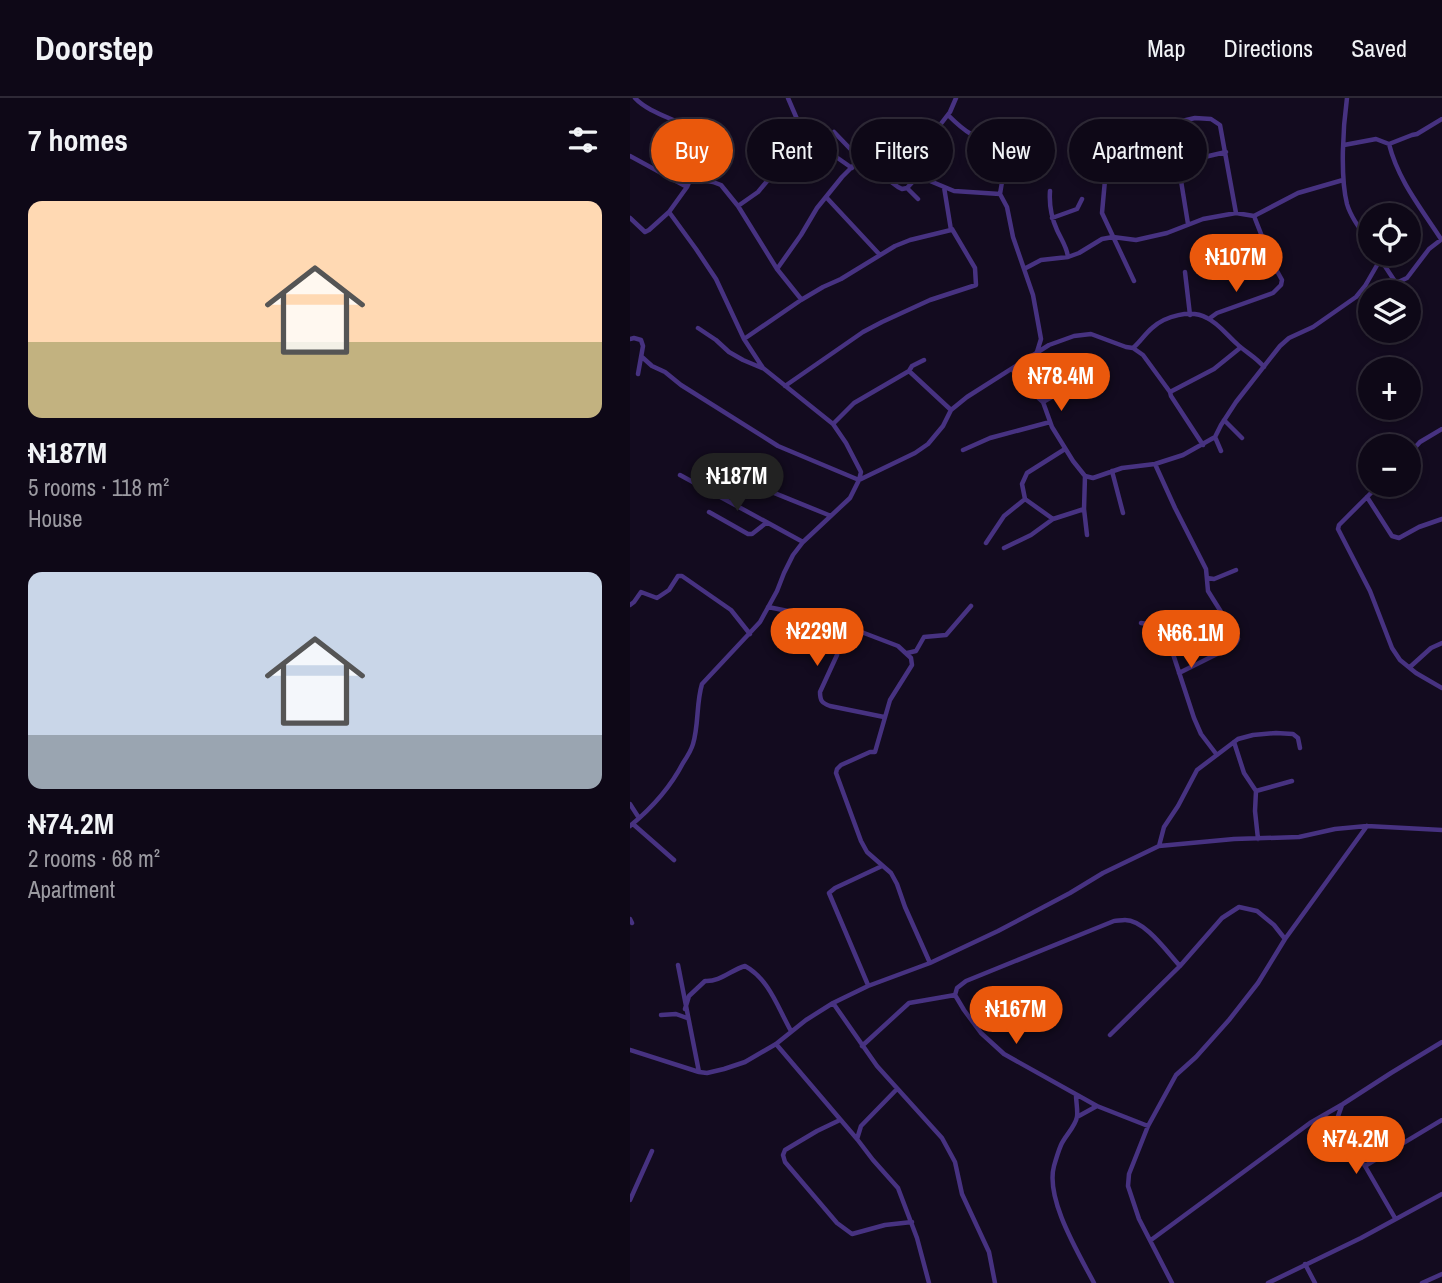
<!DOCTYPE html>
<meta charset="utf-8">
<style>
:root{--surface:#0e0817;--page:#1c1624;--text:#f1f3f6;--muted:#9b9aa1;--line:#2e2936;--accent:#ea580c}
body{margin:0;font-family:"Archivo Narrow",sans-serif;background:var(--page);color:var(--text);height:100vh;display:flex;flex-direction:column;font-size:26px;white-space:nowrap}
*{box-sizing:border-box;margin:0}
p{font-size:23px;color:var(--muted)}
.icon{flex:none;width:38px;height:38px;fill:none;stroke:currentColor;stroke-width:2;stroke-linecap:round;stroke-linejoin:round}
.map{position:relative;flex:1;overflow:hidden}
.sheet{display:flex;flex-direction:column;background:var(--surface);width:630px}
.sheet>*{flex:none}
.banner{position:absolute;left:21px;top:21px;width:665px;height:63px;display:flex;gap:14px}
.fabs{position:absolute;left:728px;top:105px;display:grid;gap:14px}
.fabs a{display:grid;place-items:center;width:63px;height:63px;border-radius:50%;background:var(--surface);box-shadow:0 4px 10px #0003,0 0 0 2px var(--line);font-size:35px}
.price{position:absolute;translate:-50% -60px;padding:0 16px;border-radius:24px;background:var(--accent);color:#fff;font-size:23px;line-height:46px;filter:drop-shadow(0 2px 4px #0008)}
.price::after{content:'';position:absolute;left:50%;top:42px;width:21px;height:16px;margin-left:-10px;background:inherit;clip-path:polygon(0 0,100% 0,50% 100%)}
.price.current{background:#222;color:#fff}
ul{padding:0;list-style:none}
li{display:grid;align-content:center;gap:14px;height:371px;padding:0 28px}
li span{display:grid;place-items:center;height:217px;border-radius:14px;color:#555}
li>.icon{margin-inline-start:auto}
span .icon{width:126px;height:126px;fill:#fffc;stroke-width:1}
li b{font-size:30px}
h2{display:flex;justify-content:space-between;align-items:center;height:84px;padding:0 28px;font-size:30px}
.tag{padding:0 24px;border-radius:32px;background:var(--surface);box-shadow:0 4px 10px #0003,0 0 0 2px var(--line);font-size:24px;line-height:63px}
.tag.current{background:var(--accent);color:#fff}
header{display:flex;align-items:center;gap:42px;box-sizing:border-box;height:98px;padding:0 35px;background:var(--surface);border-bottom:2px solid var(--line)}
header strong{font-size:33px}
nav{display:flex;gap:38px;margin-inline-start:auto;font-size:24px}
main{display:flex;flex:1;min-height:0}
.map>svg:first-child{display:block}
.lines{fill:none;stroke-linecap:round;stroke-linejoin:round}
.minor{stroke:#473281;stroke-width:4.5}
</style>
<header>
<strong>Doorstep</strong>
<nav><a>Map</a><a>Directions</a><a>Saved</a></nav>
</header>
<main>
<section class="sheet">
<h2>7 homes<svg class="icon" aria-label="filters" viewBox="0 0 24 24"><path d="M4 7h16M4 17h16"/><circle cx="9" cy="7" r="2"/><circle cx="15" cy="17" r="2"/></svg></h2>
<ul>
<li><span style="background:linear-gradient(#ffd9b3 65%,#c2b280 0)"><svg class="icon" aria-label="home" viewBox="0 0 24 24"><path d="M3 11l9-7 9 7M6 9v11h12V9"/></svg></span><div><b>₦187M</b><p>5 rooms · 118 m²</p><p>House</p></div></li>
<li><span style="background:linear-gradient(#c9d6e8 75%,#9aa5b1 0)"><svg class="icon" aria-label="home" viewBox="0 0 24 24"><path d="M3 11l9-7 9 7M6 9v11h12V9"/></svg></span><div><b>₦74.2M</b><p>2 rooms · 68 m²</p><p>Apartment</p></div></li>
</ul>
</section>
<div class="map">
<svg width="812" height="1185" viewBox="0 0 812 1185">
<rect width="100%" height="100%" fill="#130b1f"/>
<g class="lines">
<path class="minor" d="M 158,0 L 167,21 L 176,31 L 176,38 L 222,70
M 717,0 C 713,29 710,78 717,106 C 721,120 731,133 740,144
M 318,17 C 325,24 332,31 341,36 C 353,43 371,42 379,53 L 375,66 L 370,96 L 377,109 L 383,139 L 403,197 L 411,241 L 407,254
M 517,31 L 565,20 L 581,21 L 590,27 L 606,115
M 204,34 L 230,61 L 268,89 L 272,91 L 277,90 L 288,101
M 759,46 C 768,82 791,110 811,141
M 714,47 L 746,41 L 759,46 L 782,37 L 787,36 L 812,21
M 0,58 L 57,89
M 548,64 L 558,126
M 288,78 L 324,93 L 370,96
M 61,80 L 83,84 L 91,87 L 108,108 L 147,171 L 171,201
M 277,90 L 288,78 L 293,49 L 320,14 L 326,0
M 420,93 C 419,107 421,119 427,132 C 431,141 437,149 438,159
M 196,99 L 250,157
M 108,108 L 128,94 L 143,76 L 148,66 L 176,38
M 0,120 L 15,134 L 19,132 L 39,114
M 422,120 L 447,111 L 452,101
M 747,156 L 766,185 L 777,180 L 799,151 L 812,141
M 147,171 L 171,137 L 187,110 L 212,79 L 230,61
M 394,171 L 411,162 L 438,159 L 449,155 L 472,141 L 483,139 L 506,142 L 537,135 L 573,121 L 606,115 L 624,118 L 668,95 L 713,82
M 555,174 L 560,217
M 504,183 L 472,115 L 475,82 L 596,54
M 580,220 L 587,215 L 643,195 L 651,187 L 652,182 L 642,164 L 624,118
M 68,230 L 86,242 L 99,254 L 113,262 L 132,270
M 0,241 L 4,240 L 11,242 L 13,248 L 8,276
M 114,241 L 171,202 L 193,189 L 211,181 L 265,148 L 280,142 L 321,132 L 314,89
M 503,250 L 513,257 L 540,294 L 541,298 L 573,347
M 12,259 L 22,268 L 35,274 L 51,287 L 148,348 L 229,382 L 285,355 L 298,346 L 313,328 L 321,312 L 337,299 L 419,247 L 444,238 L 461,236 L 496,249 L 503,250 C 510,244 515,236 522,230 C 535,218 561,211 577,220 C 588,225 597,237 606,245 C 615,254 626,259 634,269
M 382,271 L 391,284 L 413,304 L 422,329 L 443,363 L 455,378 L 463,380 L 492,370 L 525,366 L 553,357 L 585,339 L 591,327 L 606,304 L 650,248 L 659,240 L 683,229 L 726,199 L 735,188 L 750,162
M 279,273 L 321,312
M 155,288 L 233,234 L 252,224 L 300,202 L 346,187 L 345,170 L 322,131
M 540,294 L 584,271 L 610,250
M 413,304 L 434,292
M 594,322 L 612,340
M 203,326 L 224,305 L 279,273 L 282,268 L 294,262
M 585,339 L 591,353
M 333,352 L 360,340 L 420,324
M 779,356 L 790,344 L 812,331
M 525,366 L 545,410 L 576,471 L 578,493 L 608,541 L 606,545 L 601,549 L 549,575
M 482,373 L 493,415
M 105,375 L 127,388 L 201,418
M 50,377 L 173,444
M 455,378 L 454,411 L 457,437
M 749,387 L 709,427 L 708,431 L 740,493 L 762,550 L 770,562 L 786,575 L 812,590
M 737,399 L 762,438 L 769,440 L 789,429 L 812,421
M 395,401 L 423,421
M 79,414 L 118,436 L 122,436 L 136,425
M 356,445 L 374,418 L 395,401 L 392,386 L 397,375 L 435,351
M 374,450 L 401,437 L 423,421 L 454,411
M 577,480 L 584,481 L 606,472
M 0,507 L 4,504 L 11,494 L 27,500 L 39,492 L 48,478 L 52,478 L 101,512 L 120,536
M 138,509 L 173,516 L 213,530 L 234,535 L 268,548 L 281,560 L 282,567 L 260,602 L 245,654 L 240,654 L 211,667 L 207,671 L 206,675 L 231,743 L 237,754 L 261,775 L 267,786 L 275,809 L 300,865
M 511,525 L 530,528 L 533,530 L 544,559 L 564,620 L 571,636 L 587,657
M 213,530 L 207,557 L 190,594 C 190,603 192,605 200,608 L 254,619
M 277,555 L 286,553 L 294,539 L 316,537 L 341,508
M 780,569 L 801,550 L 812,545
M 604,644 L 614,675 L 626,693 L 625,713 L 628,741
M 626,693 L 662,683
M 0,706 L 9,720
M 3,726 L 44,762
M 0,728 C 22,710 40,690 53,665 C 57,659 61,653 63,646 C 69,626 66,606 72,586 L 130,524 L 147,493 L 154,475 L 163,457 L 173,444 L 220,400 L 229,382 L 231,374 L 216,345 L 203,326 L 133,270 L 114,241 L 86,181 L 66,151 L 39,114 L 57,89 L 66,68 L 79,54 L 81,48 C 69,25 23,20 5,0
M 529,748 L 534,729 L 548,708 L 567,672 L 608,641 L 623,637 L 646,635 L 663,636 L 668,640 L 670,650
M 0,821 L 2,825
M 48,867 L 69,974
M 238,887 L 199,795 L 205,790 L 252,768
M 325,897 L 327,890 L 336,883 L 484,823 C 487,823 491,822 495,822 C 515,822 537,854 550,868
M 325,897 L 334,912 L 351,935 L 374,956 L 467,1008 L 518,1028
M 203,905 L 247,968 L 312,1040 L 325,1064 L 332,1096 L 359,1154 L 365,1185
M 55,911 L 59,898 L 75,883 C 90,884 101,872 115,868 C 139,881 148,910 161,933
M 31,917 L 46,916 L 57,920
M 480,937 L 550,868 L 592,820 L 609,809 L 627,813 L 644,827 L 655,841
M 146,946 L 227,1041 L 243,1062 L 268,1090 L 287,1140 L 299,1185
M 232,948 L 279,905 L 325,897
M 0,952 L 69,974 L 77,975 L 94,971 L 115,964 L 146,946 L 176,922 L 203,905 L 238,888 L 300,865 L 368,833 L 440,795 L 473,775 L 529,748 L 604,741 L 669,739 L 705,731 L 737,728 L 812,732
M 446,997 C 446,1004 448,1012 447,1019 C 445,1029 435,1038 431,1047 C 428,1054 426,1061 424,1068 C 415,1101 449,1156 464,1185
M 694,1018 L 706,1024 L 735,1068 L 765,1120
M 447,1019 L 467,1008
M 210,1022 L 187,1033 L 155,1052 L 153,1057 L 155,1064 L 207,1125 L 222,1136 L 255,1127 L 282,1124
M 706,1024 L 712,1007
M 227,1041 L 231,1028 L 267,991
M 735,1068 L 812,1022
M 0,1102 L 22,1053
M 521,1142 L 680,1025 L 713,1006 L 761,975 L 812,944
M 675,1166 L 685,1185
M 542,1185 L 509,1121 L 498,1088 L 499,1076 L 518,1028 L 546,977 L 566,959 L 599,922 L 628,885 L 655,841 L 737,728
M 638,1185 L 731,1140 L 812,1096
M 792,1185 L 812,1176"/>
</g>
</svg>
<div class="fabs">
<a><svg class="icon" aria-label="locate" viewBox="0 0 24 24"><circle cx="12" cy="12" r="6"/><path d="M12 2v4M12 18v4M2 12h4M18 12h4"/></svg></a>
<a><svg class="icon" aria-label="layers" viewBox="0 0 24 24"><path d="M12 4l9 5-9 5-9-5zM3 14l9 5 9-5"/></svg></a>
<a>+</a>
<a>−</a>
</div>
<b class="price" style="left:606px;top:196px">₦107M</b>
<b class="price" style="left:431px;top:315px">₦78.4M</b>
<b class="price current" style="left:107px;top:415px">₦187M</b>
<b class="price" style="left:187px;top:570px">₦229M</b>
<b class="price" style="left:561px;top:572px">₦66.1M</b>
<b class="price" style="left:386px;top:948px">₦167M</b>
<b class="price" style="left:726px;top:1078px">₦74.2M</b>
<div class="banner">
<a class="tag current">Buy</a>
<a class="tag">Rent</a>
<a class="tag">Filters</a>
<a class="tag">New</a>
<a class="tag">Apartment</a>
</div>
</div>
</main>
